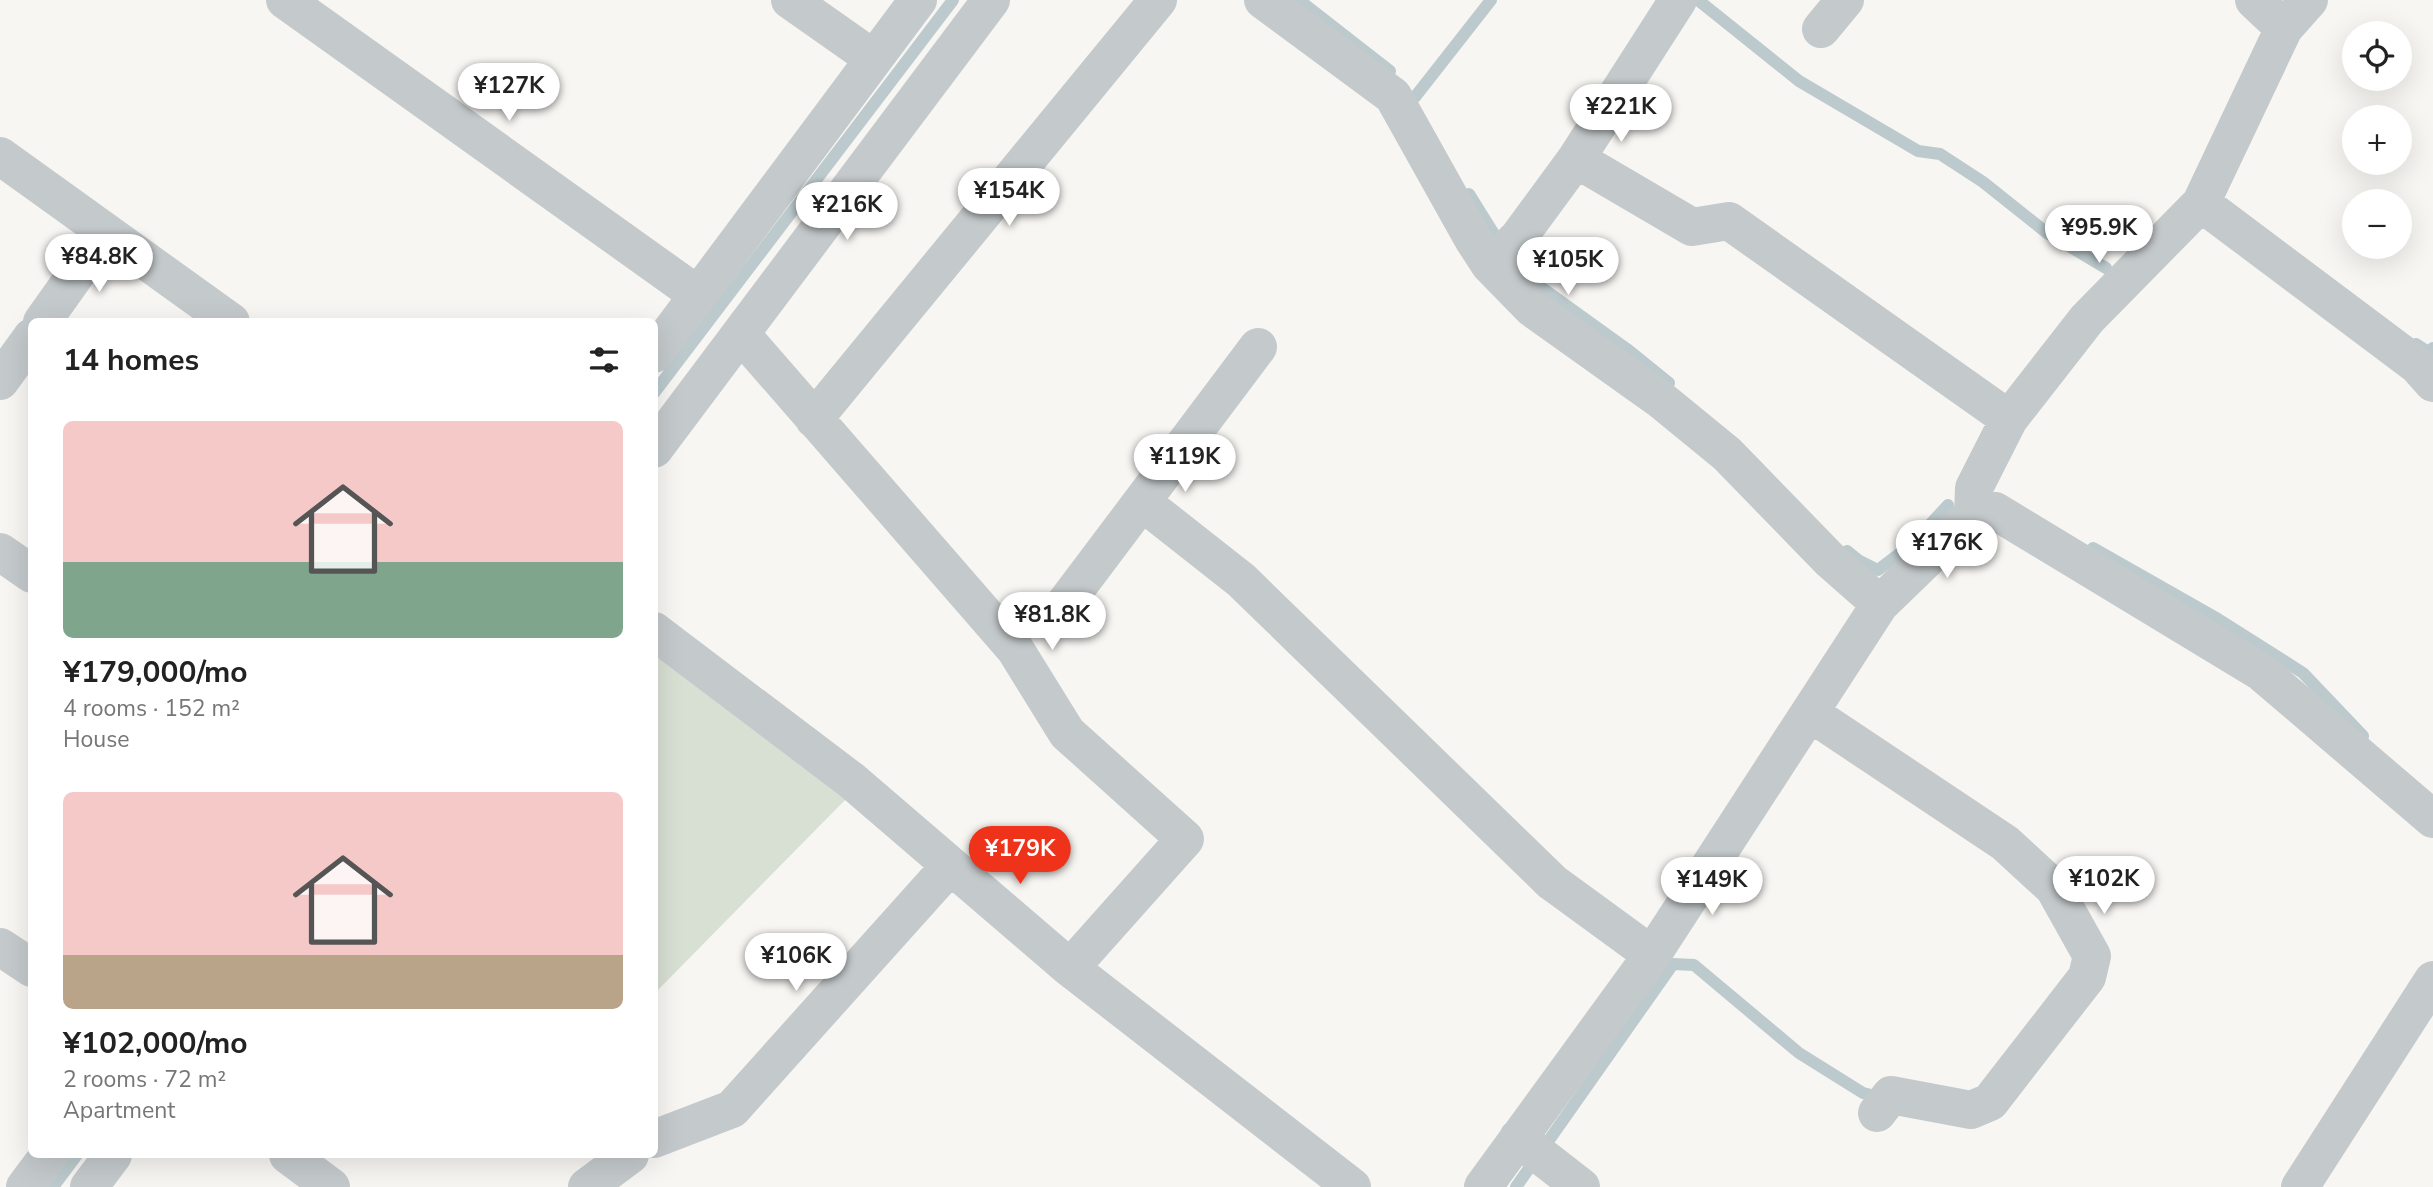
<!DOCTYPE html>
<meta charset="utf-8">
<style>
:root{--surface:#fff;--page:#f6f6f6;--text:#222;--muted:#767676;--accent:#ef331a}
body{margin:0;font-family:"Nunito Sans",sans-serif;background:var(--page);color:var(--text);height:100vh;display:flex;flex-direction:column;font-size:26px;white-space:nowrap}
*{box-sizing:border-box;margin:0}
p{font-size:23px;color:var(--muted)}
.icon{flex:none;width:38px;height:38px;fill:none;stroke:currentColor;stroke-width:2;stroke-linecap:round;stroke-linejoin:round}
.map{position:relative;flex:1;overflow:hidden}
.drawer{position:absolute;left:28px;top:318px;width:630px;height:840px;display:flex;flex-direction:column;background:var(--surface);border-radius:10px;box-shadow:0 7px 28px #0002}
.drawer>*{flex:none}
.tools{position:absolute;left:2342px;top:21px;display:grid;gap:14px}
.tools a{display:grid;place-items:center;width:70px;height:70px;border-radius:50%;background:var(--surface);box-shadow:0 7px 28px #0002;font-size:35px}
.price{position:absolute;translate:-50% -60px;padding:0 16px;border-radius:24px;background:#fff;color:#222;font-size:23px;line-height:46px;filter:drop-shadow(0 2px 4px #0008)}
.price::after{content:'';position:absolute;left:50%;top:42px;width:21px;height:16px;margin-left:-10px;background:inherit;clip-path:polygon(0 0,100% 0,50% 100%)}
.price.selected{background:var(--accent);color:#fff}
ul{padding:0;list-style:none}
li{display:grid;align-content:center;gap:14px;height:371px;padding:0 35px}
li span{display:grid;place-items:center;height:217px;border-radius:10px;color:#555}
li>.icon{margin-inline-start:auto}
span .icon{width:126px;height:126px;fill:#fffc;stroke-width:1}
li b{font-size:30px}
h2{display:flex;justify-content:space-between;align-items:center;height:84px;padding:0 35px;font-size:30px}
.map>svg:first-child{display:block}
.green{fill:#d8dfd3}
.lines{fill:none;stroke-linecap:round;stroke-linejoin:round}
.stream{stroke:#bccacd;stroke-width:12}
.minor{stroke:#c4c9cb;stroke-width:38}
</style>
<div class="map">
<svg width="2433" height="1187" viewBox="0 0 2433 1187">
<rect width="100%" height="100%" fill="#f7f6f3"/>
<path class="green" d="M 654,649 L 848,797 L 655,993 L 654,993 Z"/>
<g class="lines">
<path class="stream" d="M 1299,0 L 1390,71
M 1698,0 L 1799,81 L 1918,151 L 1940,154 L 1983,182 L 2047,233 L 2106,268
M 1415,97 L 1491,0
M 1469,194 L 1502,247
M 1527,277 L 1627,349 L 1669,383
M 2416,344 L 2428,352 L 2433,348
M 654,393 L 953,0
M 2093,548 L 2218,619 L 2303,673 L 2363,736
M 1847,551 L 1858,560 L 1878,570 L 1912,544 L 1948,505
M 53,1187 L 77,1155
M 1516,1187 L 1673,964 L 1694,965 L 1799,1053 L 1863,1093 L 1875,1096"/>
<path class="minor" d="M 285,0 L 698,295
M 790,0 L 874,59
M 1263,0 L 1393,96 L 1473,239 L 1490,265 L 1532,308 L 1661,400 L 1727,454 L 1830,560 L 1880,604
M 2254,0 L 2284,28
M 1821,29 L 1845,0
M 0,156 L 231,322
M 1576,159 L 1692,227 L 1729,221 L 2009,419
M 2201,203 L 2417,365 L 2433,383
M 1490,265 L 1518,238 L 1576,159 L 1678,0
M 42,322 L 106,232
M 741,334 L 1015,649 L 1067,733 L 1185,839 L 1070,968
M 654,354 L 918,0
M 0,381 L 32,337
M 814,419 L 1158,0
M 654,449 L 991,0
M 1142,502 L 1241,580 L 1552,882 L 1652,955
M 1973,514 L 1974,488 L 2009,419 L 2087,319 L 2201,203 L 2284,28 L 2309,0
M 0,552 L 32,574
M 1064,605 L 1258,347
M 654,631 L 851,780 L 1070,968 L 1352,1187
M 1810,713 L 2005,843 L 2054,888 L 2092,956 L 2087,977 L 1990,1102 L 1971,1110 L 1891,1095 L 1877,1113
M 0,947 L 32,968
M 1518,1138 L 1581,1187
M 654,1139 L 732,1109 L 950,866
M 288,1155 L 331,1187
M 25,1187 L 49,1155
M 89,1187 L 113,1155
M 587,1187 L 630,1155
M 1483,1187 L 1652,955 L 1880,604 L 1973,514 L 1983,510 L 1995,511 L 2261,672 L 2433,819
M 2300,1187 L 2433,980"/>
</g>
</svg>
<div class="tools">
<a><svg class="icon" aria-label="locate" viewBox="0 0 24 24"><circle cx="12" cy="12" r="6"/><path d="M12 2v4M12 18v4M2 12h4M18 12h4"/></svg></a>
<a>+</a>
<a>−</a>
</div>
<b class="price" style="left:509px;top:123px">¥127K</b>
<b class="price" style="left:1621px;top:144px">¥221K</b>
<b class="price" style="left:1009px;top:228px">¥154K</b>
<b class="price" style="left:847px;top:242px">¥216K</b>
<b class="price" style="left:2099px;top:265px">¥95.9K</b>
<b class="price" style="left:99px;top:294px">¥84.8K</b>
<b class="price" style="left:1568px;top:297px">¥105K</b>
<b class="price" style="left:1185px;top:494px">¥119K</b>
<b class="price" style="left:1947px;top:580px">¥176K</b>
<b class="price" style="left:1052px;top:652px">¥81.8K</b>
<b class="price selected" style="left:1020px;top:886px">¥179K</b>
<b class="price" style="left:2104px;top:916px">¥102K</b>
<b class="price" style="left:1712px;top:917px">¥149K</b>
<b class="price" style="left:796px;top:993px">¥106K</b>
<section class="drawer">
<h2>14 homes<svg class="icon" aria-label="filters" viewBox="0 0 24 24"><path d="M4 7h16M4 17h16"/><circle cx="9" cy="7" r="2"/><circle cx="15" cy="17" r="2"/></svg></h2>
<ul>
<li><span style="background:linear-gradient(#f6c9c9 65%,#7fa58c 0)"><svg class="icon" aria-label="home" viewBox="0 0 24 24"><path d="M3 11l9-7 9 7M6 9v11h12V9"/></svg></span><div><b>¥179,000/mo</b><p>4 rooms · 152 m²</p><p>House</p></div></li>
<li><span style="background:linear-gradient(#f6c9c9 75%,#b9a48a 0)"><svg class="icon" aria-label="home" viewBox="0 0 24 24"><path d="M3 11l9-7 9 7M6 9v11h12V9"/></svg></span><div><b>¥102,000/mo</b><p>2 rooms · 72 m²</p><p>Apartment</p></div></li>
</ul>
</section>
</div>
